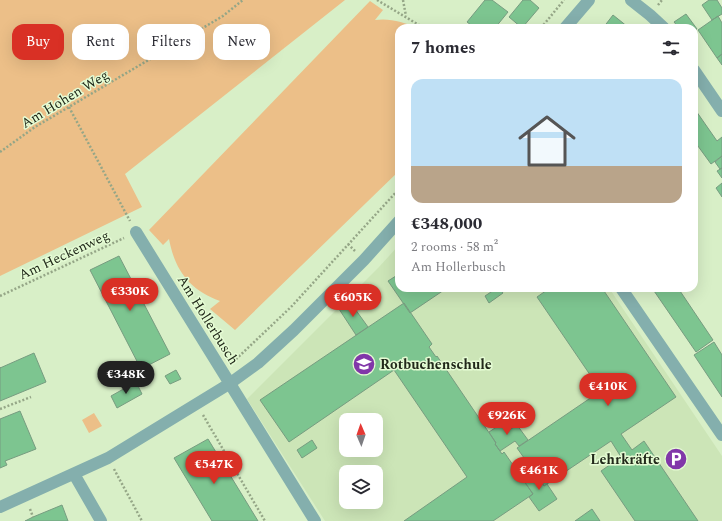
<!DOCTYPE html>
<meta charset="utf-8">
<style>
:root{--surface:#fff;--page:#f2f2f3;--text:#2b2b33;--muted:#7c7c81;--line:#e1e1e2;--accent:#d93025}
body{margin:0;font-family:Spectral,serif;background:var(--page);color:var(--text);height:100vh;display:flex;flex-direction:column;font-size:15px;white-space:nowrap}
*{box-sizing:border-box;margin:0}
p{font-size:13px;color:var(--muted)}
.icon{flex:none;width:22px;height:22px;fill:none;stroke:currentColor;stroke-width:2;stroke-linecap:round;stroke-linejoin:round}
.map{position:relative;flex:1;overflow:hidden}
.drawer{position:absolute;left:395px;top:24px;width:303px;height:268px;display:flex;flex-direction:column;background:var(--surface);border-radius:12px;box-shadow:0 4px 16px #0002}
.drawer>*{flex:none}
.guide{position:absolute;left:12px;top:24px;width:323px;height:36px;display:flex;gap:8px}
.needle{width:26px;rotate:358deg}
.fabs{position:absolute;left:339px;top:413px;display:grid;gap:8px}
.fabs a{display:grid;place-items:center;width:44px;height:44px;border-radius:8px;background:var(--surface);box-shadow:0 4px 16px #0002;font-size:20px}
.price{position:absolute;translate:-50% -34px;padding:0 9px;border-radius:14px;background:var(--accent);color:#fff;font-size:13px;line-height:26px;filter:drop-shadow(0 1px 2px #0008)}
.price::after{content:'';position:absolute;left:50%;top:24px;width:12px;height:9px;margin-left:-6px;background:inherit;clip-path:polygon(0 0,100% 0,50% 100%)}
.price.current{background:#222;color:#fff}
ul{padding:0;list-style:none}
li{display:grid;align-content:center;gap:8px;height:212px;padding:0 16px}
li+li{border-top:1px solid var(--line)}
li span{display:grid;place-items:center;height:124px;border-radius:12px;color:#555}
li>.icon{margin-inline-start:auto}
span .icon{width:72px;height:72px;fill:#fffc;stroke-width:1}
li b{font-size:17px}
h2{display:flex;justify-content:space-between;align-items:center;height:48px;padding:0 16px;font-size:17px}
.chip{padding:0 14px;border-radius:12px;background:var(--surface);box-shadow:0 4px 16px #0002;font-size:14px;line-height:36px}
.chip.current{background:var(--accent);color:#fff}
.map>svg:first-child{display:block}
.built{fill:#cce5b7;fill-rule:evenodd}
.green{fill:#ecbf88}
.building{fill:#7dc590;stroke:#779c80}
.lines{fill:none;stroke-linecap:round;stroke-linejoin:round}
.path{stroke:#95a687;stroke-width:2.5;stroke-dasharray:2 2;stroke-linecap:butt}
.street{stroke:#84afad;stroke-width:12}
.labels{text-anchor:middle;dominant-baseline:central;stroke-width:3;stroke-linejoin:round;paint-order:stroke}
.street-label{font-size:14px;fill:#21291a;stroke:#e5fcd4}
.poi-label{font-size:14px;font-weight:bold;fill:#21291a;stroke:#e5fcd4;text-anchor:start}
</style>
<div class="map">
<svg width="722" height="521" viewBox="0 0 722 521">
<rect width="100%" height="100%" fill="#d8efc7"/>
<path class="built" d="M 399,245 L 399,288 L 609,288 L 722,456 L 722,521 L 325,521 L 247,399 L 379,267 ZM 346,420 L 376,420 L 376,450 L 346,450 ZM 346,472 L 376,472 L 376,502 L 346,502 Z"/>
<path class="green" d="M 0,0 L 345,0 L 125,174 L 142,207 L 0,276 Z
M 370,1 L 383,10 L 375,20 C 390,18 404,22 417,28 L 399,28 L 399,171 L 235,330 L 210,309 L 220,301 C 190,290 175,271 169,239 L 163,245 L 149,230 Z
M 94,413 L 102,426 L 89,433 L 82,420 Z"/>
<path class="building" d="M 485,0 L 492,0 L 508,12 L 495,28 L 475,28 L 467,22 Z
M 523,0 L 530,0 L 539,8 L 522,28 L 509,17 Z
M 709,0 L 717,0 L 722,8 L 722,14 L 712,20 L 702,5 Z
M 686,14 L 697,29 L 694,31 L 694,28 L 679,28 L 674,22 Z
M 613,15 L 623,23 L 629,28 L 603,28 Z
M 718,16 L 722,23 L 722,54 L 717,58 L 698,30 Z
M 722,54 L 722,65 L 717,58 Z
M 694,108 L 717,141 L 722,137 L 722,156 L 711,164 L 695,142 L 694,143 Z
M 722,156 L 722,168 L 720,169 L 715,162 Z
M 722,168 L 722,178 L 717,171 Z
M 722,183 L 722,197 L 716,188 Z
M 119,256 L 170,354 L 141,369 L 90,270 Z
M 399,274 L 399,288 L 447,288 L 410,313 L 388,281 Z
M 497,288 L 499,288 L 503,293 L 489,303 L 485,296 Z
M 545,288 L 602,288 L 676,397 L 621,434 L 632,450 L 644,441 L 698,521 L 635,521 L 601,471 L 621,457 L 611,441 L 544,486 L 517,448 L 611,384 L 607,378 L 597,385 L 537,297 L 547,290 Z
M 652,288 L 678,288 L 713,340 L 696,352 Z
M 350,302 L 368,327 L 356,335 L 339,309 Z
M 404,303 L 432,344 L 429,347 L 436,357 L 437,356 L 496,443 L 495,444 L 502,454 L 504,452 L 533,494 L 493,521 L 404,521 L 467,477 L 394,370 L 289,442 L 260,400 Z
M 714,342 L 722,355 L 722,397 L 694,355 Z
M 34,353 L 46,382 L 0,401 L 0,367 L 0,368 Z
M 176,370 L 181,379 L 170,384 L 165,376 Z
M 136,382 L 142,394 L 117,408 L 111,396 Z
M 20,411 L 36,449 L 5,461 L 7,465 L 0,468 L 0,419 Z
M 504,422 L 509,430 L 517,425 L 528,440 L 519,446 L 515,441 L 500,451 L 495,444 L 496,443 L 489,432 Z
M 208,439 L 258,521 L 212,521 L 174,458 Z
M 312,440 L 317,448 L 302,458 L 297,450 Z
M 532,469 L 544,486 L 547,484 L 557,499 L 539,511 L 529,497 L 533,494 L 521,477 Z
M 62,505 L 68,521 L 25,521 L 33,517 Z
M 592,509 L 600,521 L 575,521 Z"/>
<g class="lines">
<path class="path" d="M 377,0 L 424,28
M 403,0 L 406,16
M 658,5 L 662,0
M 541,28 L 564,0
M 69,107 L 130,221
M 0,152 L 35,127 L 223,16 L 243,0
M 348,244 L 355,251
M 0,296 L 124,238
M 233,362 L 291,307 L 399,189
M 0,409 L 31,397
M 203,415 L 265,521
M 114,469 L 142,521
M 30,509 L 33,517"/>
<path class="street" d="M 631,0 L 650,15 L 664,28
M 565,28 L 589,0
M 694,70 L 722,111
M 136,232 L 315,521
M 621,288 L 722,435
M 74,474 L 101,521
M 0,507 L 108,458 L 229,384 L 258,363 L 294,330 L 364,260 L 399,221"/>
</g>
<defs>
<g id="school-disc" transform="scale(1.15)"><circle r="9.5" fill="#8137a9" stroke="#e5fcd4"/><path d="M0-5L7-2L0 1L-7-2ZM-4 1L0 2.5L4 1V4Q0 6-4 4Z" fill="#fff"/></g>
<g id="parking-disc" transform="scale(1.15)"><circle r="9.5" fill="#8137a9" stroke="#e5fcd4"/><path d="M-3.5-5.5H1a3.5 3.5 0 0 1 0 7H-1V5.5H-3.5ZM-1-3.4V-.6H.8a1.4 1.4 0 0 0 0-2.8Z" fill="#fff"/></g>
</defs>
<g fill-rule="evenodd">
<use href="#school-disc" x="364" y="364"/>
<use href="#parking-disc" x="676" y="459"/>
</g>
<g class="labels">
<g class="street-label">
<text transform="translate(65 99) rotate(-31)">Am Hohen Weg</text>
<text transform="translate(64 255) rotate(-25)">Am Heckenweg</text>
<text transform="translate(208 320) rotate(58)">Am Hollerbusch</text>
</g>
<g class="poi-label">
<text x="380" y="364">Rotbuchenschule</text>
<text x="660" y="459" text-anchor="end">Lehrkräfte</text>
</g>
</g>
</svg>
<div class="fabs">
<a><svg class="needle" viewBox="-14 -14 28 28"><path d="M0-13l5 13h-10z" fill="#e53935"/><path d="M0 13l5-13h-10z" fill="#7c7c81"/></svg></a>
<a><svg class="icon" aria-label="layers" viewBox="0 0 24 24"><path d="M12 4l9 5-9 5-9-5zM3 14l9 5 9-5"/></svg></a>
</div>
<b class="price" style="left:130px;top:312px">€330K</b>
<b class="price" style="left:353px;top:318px">€605K</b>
<b class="price current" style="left:126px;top:395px">€348K</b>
<b class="price" style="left:608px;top:407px">€410K</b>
<b class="price" style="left:507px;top:436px">€926K</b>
<b class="price" style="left:214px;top:485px">€547K</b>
<b class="price" style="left:539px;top:491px">€461K</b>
<div class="guide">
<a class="chip current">Buy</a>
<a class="chip">Rent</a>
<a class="chip">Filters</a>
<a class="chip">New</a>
</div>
<section class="drawer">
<h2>7 homes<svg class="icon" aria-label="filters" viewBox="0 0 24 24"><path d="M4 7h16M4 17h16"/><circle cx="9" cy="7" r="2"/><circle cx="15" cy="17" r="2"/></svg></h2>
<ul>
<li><span style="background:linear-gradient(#bfe0f5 70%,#b9a48a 0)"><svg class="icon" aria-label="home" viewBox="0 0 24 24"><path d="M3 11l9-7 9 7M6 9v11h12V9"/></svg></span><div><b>€348,000</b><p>2 rooms · 58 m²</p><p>Am Hollerbusch</p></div></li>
</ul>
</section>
</div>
